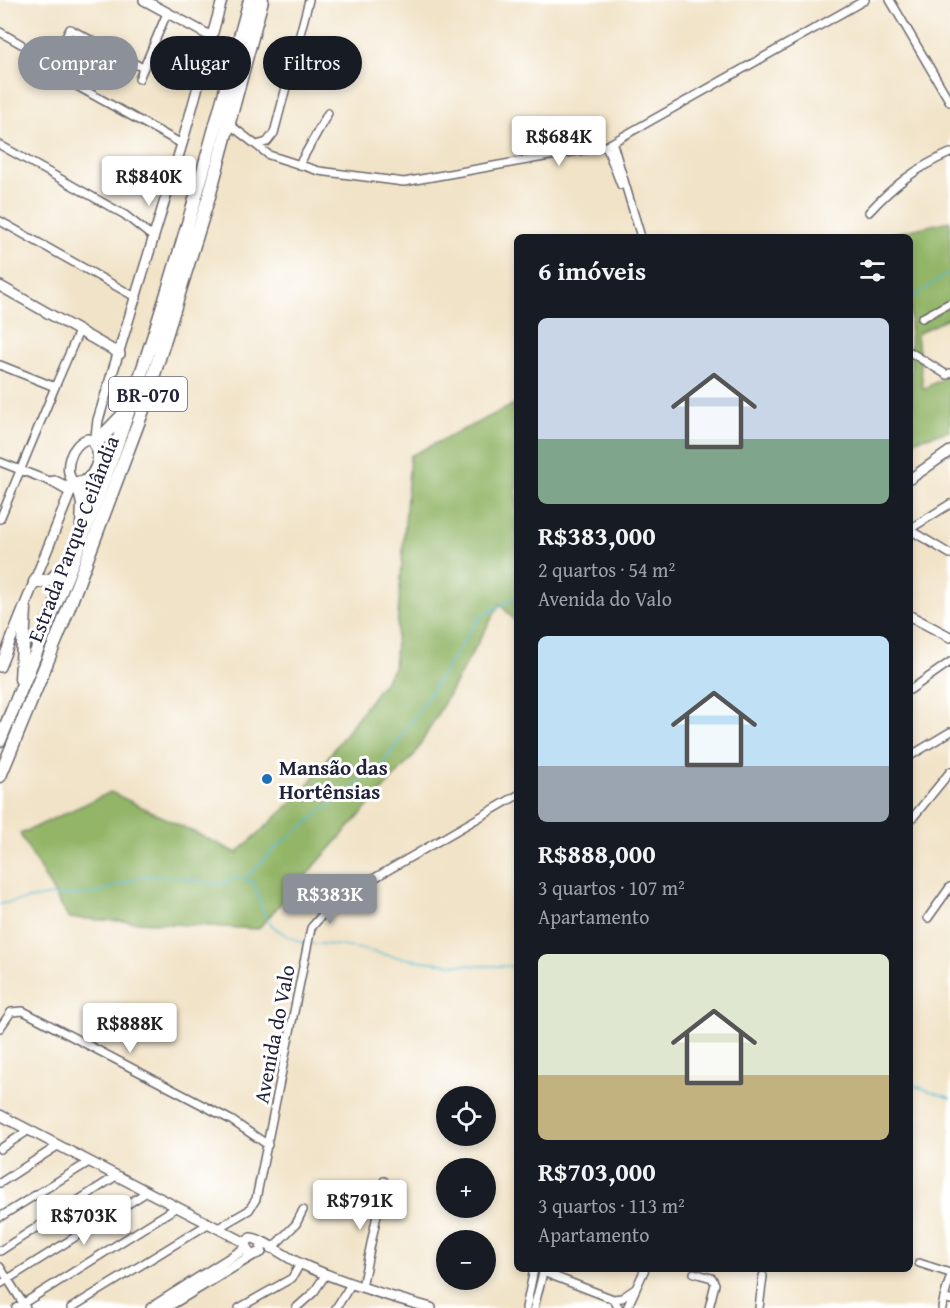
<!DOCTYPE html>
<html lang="pt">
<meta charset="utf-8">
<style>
:root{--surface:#171b24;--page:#20242c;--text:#f1f3f6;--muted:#9ea1a6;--accent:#8c9099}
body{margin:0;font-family:"Gentium Book Plus",serif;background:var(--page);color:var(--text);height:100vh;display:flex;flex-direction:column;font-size:22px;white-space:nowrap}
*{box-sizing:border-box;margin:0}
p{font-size:20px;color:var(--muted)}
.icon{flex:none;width:33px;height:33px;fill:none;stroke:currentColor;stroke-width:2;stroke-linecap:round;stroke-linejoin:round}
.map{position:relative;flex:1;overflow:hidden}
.drawer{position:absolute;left:514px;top:234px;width:399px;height:1038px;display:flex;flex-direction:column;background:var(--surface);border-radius:9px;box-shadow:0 3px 9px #0003}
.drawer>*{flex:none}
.guide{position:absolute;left:18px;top:36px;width:406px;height:54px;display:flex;gap:12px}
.controls{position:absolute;left:436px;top:1086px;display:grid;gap:12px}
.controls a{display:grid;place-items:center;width:60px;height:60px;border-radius:50%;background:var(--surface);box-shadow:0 3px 9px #0003;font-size:30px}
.price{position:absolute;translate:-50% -51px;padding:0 14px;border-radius:6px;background:#fff;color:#222;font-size:20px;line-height:39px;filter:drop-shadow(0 2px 3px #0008)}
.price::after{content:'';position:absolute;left:50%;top:36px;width:18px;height:14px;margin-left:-9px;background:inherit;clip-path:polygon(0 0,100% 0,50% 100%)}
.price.selected{background:var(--accent);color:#fff}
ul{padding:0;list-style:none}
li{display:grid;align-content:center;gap:12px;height:318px;padding:0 24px}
li span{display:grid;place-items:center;height:186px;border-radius:9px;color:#555}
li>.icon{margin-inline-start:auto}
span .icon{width:108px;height:108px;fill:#fffc;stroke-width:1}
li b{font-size:26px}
h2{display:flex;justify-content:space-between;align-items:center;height:72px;padding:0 24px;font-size:26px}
.tag{padding:0 21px;border-radius:27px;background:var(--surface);box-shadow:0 3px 9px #0003;font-size:21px;line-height:54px}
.tag.selected{background:var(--accent);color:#fff}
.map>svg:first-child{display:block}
.forest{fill:#93b568;stroke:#5a6c52;stroke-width:1.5}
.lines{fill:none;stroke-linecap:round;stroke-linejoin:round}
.stream{stroke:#55bbd3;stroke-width:1.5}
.street-casing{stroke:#6a666c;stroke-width:10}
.secondary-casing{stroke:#6a666c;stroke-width:12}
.highway-casing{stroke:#6a666c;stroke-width:15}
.street{stroke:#fff;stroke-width:7}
.secondary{stroke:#fff;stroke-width:9}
.highway{stroke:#fff;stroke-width:12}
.poi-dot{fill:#1f6fb2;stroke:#fff;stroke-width:2}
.labels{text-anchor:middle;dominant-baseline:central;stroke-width:6;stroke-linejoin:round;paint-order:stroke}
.shield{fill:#fff;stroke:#646476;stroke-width:1.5}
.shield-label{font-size:20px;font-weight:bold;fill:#22223b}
.street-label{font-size:21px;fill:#22223b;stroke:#fff}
.poi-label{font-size:21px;font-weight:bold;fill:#22223b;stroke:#fff;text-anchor:start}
</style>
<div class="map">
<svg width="950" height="1308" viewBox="0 0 950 1308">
<rect width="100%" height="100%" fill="#fff"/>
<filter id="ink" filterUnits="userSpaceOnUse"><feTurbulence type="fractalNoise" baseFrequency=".0167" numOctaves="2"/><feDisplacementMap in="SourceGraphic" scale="12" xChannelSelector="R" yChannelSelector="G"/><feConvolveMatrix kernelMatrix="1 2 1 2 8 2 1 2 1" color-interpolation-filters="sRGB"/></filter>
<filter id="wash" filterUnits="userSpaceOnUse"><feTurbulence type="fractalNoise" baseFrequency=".008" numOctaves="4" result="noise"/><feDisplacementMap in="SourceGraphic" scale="24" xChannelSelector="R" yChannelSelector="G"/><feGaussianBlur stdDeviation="1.35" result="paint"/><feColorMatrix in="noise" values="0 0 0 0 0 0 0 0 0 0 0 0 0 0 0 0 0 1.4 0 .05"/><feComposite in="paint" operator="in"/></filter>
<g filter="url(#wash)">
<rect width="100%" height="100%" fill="#f1e3c7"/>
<path class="forest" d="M 950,221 L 950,317 L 917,334 L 923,389 L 950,375 L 950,431 L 911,441 L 910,237 L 879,237 Z
M 517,403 L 517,623 L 500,604 L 415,754 L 258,929 L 68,918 L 20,834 L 111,792 L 237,853 L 300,795 L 394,668 L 410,456 Z"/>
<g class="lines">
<path class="stream" d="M 910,300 L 950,272
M 246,878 L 275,848 L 384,763 L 480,617 L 518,596
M 0,904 L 46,896 L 93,894 L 144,876 L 179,877 L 213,884 L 222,884 L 237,877 L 254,883 C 267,924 265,926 305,944
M 309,944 C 342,943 366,951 397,957 C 436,964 478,967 518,966
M 910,1084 L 950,1098"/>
</g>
</g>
<g filter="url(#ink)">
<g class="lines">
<g class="street-casing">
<path id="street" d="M 890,0 L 950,102
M 0,32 L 21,44
M 37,64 L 182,144
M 46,70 L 70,29 L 143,68
M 139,79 L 167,13
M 229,124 L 269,155 L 319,171 L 404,182 L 606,146 L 865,0
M 613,144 L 641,237
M 0,145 L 125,215 L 154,238
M 257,145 L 267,142 L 274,133 L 309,0
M 606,146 L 621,185
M 299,165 L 328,113
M 869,212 C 893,186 917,167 950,153
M 0,221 L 137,298
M 922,318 L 950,303
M 910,352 L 947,375 L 950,373
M 0,365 L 55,387 L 0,519
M 55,387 L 79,331
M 0,462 L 49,481 L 70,493
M 49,481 L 55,480 L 72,488
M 910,529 L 950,504
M 910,530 L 950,554
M 910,690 L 950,662
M 910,756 L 950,732
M 910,821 L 950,772
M 928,918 L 950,887
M 0,1028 L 11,1012 L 23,1011 L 231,1120 L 268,1145
M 0,1149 L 29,1130
M 0,1183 L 59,1145
M 0,1217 L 89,1162
M 218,1228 L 249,1210 L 256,1199 L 311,928 L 333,902 L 518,795
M 271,1249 L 296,1224 L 303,1210
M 0,1251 L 116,1176
M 919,1263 L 950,1273
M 0,1267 L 26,1308
M 543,1272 L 613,1299 L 619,1308
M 694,1273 L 712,1278 L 715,1284 L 709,1308
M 950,1278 L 944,1298 L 950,1300
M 0,1284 L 147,1192
M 362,1287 L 384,1181
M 613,1299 L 622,1298 L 635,1289
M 16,1308 L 177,1207
M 71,1308 L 208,1224
M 239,1308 L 292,1278 L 300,1264
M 296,1308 L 314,1292 L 326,1274
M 336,1308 L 352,1283
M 526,1308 L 534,1269
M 534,1308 L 544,1269
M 627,1308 L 645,1269
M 759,1308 L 763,1276
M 942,1308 L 944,1298"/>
</g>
<g class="secondary-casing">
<path id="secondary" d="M 144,0 L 212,37
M 0,286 L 120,354
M 87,439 L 92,440 C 104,455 95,482 74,483 C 62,470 71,445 87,439 Z
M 95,444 L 98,420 L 182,144 L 222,0
M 910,479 L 950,451
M 910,616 L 950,637
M 0,667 L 74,483
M 0,1115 L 246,1243
M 262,1242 L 261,1252 L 253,1255 L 248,1252 L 246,1243 L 250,1238 C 260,1237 287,1258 299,1263 C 341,1282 387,1296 431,1308
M 151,1308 L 246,1248
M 165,1308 L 253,1255"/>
</g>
<g class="highway-casing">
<path id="highway" d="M 95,444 L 123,415
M 78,483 L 83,504 L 82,526
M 35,582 L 51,580 L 68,564
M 21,679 L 25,609
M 0,740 C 50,619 101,496 142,371 C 183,249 216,125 250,0
M 0,776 L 61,628 L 143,410 L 210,193 L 262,0"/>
</g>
<use href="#street" class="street"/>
<use href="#secondary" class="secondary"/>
<use href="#highway" class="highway"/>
</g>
</g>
<circle class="poi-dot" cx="267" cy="779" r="6"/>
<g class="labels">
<rect class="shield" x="109" y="377" width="78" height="34" rx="4.5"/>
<g class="shield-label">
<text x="148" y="394">BR-070</text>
</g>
<g class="street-label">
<text transform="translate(73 539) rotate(-69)">Estrada Parque Ceilândia</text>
<text transform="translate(274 1034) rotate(-79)">Avenida do Valo</text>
</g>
<g class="poi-label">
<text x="279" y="767">Mansão das<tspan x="279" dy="24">Hortênsias</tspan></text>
</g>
</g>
</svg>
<div class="controls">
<a><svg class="icon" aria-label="locate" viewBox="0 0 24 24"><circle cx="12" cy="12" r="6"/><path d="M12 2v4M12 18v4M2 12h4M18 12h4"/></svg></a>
<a>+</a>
<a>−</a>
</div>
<b class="price" style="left:559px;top:167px">R$684K</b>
<b class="price" style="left:149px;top:207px">R$840K</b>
<b class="price selected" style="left:330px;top:925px">R$383K</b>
<b class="price" style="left:130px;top:1054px">R$888K</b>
<b class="price" style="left:360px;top:1231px">R$791K</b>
<b class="price" style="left:84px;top:1246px">R$703K</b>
<div class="guide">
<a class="tag selected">Comprar</a>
<a class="tag">Alugar</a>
<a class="tag">Filtros</a>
</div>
<section class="drawer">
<h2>6 imóveis<svg class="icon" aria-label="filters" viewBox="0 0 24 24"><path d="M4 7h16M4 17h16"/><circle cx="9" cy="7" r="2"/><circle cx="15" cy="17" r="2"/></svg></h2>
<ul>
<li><span style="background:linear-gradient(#c9d6e8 65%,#7fa58c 0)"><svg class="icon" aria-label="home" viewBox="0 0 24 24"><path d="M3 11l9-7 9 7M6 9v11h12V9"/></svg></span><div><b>R$383,000</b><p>2 quartos · 54 m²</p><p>Avenida do Valo</p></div></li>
<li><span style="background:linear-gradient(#bfe0f5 70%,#9aa5b1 0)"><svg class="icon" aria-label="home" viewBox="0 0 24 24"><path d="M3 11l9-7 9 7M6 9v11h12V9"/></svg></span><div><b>R$888,000</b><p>3 quartos · 107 m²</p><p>Apartamento</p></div></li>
<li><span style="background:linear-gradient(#dfe7d0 65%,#c2b280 0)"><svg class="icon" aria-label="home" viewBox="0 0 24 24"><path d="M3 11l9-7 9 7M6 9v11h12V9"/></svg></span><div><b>R$703,000</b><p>3 quartos · 113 m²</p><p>Apartamento</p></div></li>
</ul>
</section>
</div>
